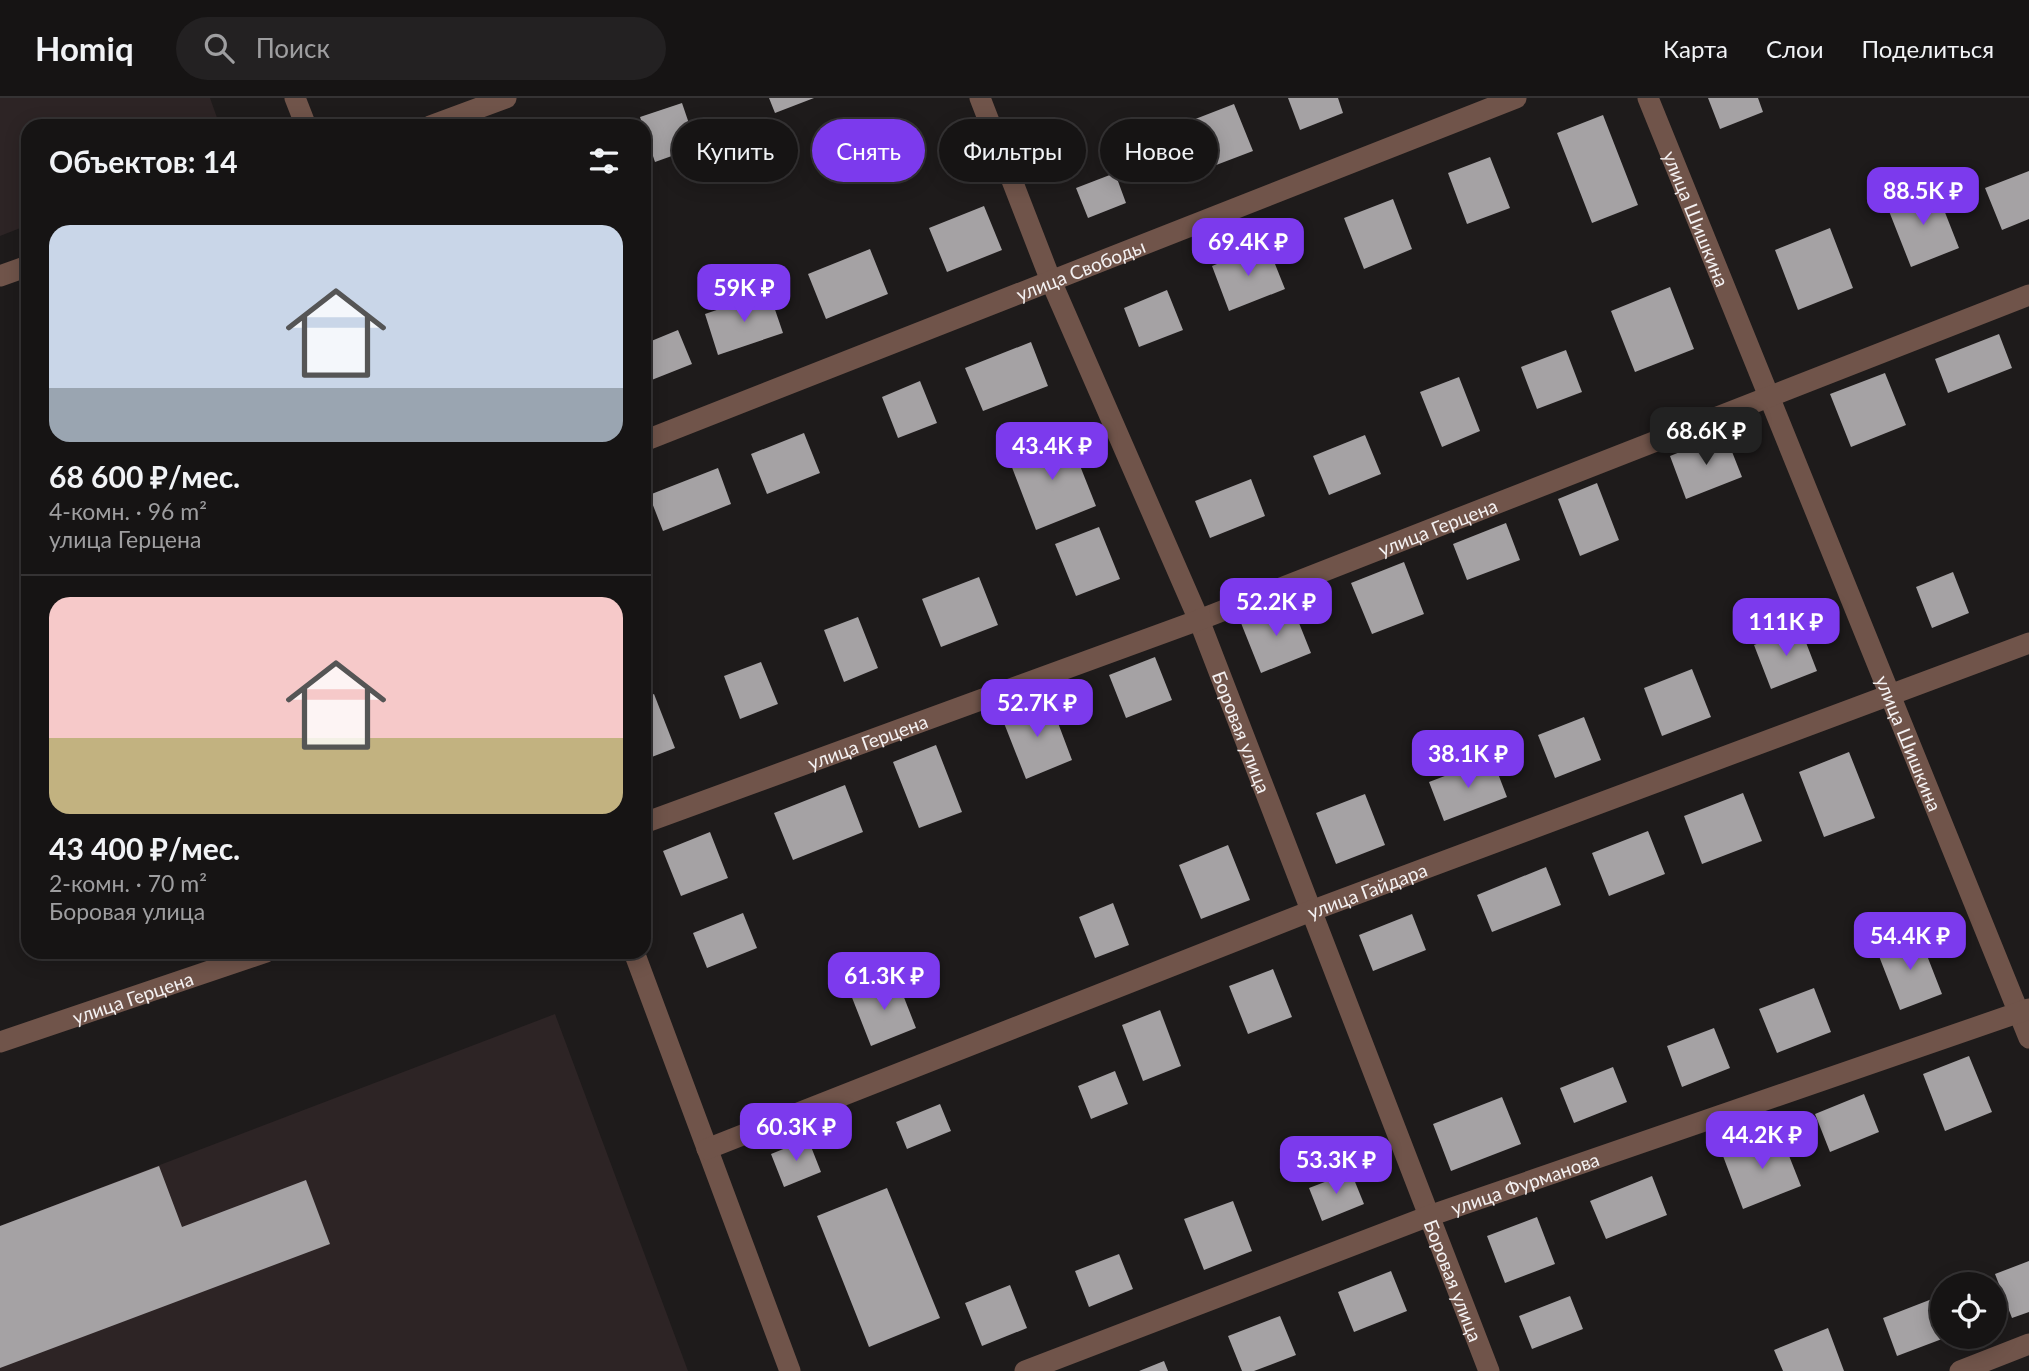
<!DOCTYPE html>
<html lang="ru">
<meta charset="utf-8">
<style>
:root{--surface:#161414;--page:#232122;--text:#f1f3f6;--muted:#9e9ea0;--line:#353334;--accent:#7c3aed}
body{margin:0;font-family:Lato,sans-serif;background:var(--page);color:var(--text);height:100vh;display:flex;flex-direction:column;font-size:26px;white-space:nowrap}
*{box-sizing:border-box;margin:0}
p{font-size:23px;color:var(--muted)}
.icon{flex:none;width:38px;height:38px;fill:none;stroke:currentColor;stroke-width:2;stroke-linecap:round;stroke-linejoin:round}
.map{position:relative;flex:1;overflow:hidden}
.sheet{position:absolute;left:21px;top:21px;width:630px;height:840px;display:flex;flex-direction:column;background:var(--surface);border-radius:21px;box-shadow:0 4px 18px #0003,0 0 0 2px var(--line)}
.sheet>*{flex:none}
.top-card{position:absolute;left:672px;top:21px;width:665px;height:63px;display:flex;gap:14px}
.controls{position:absolute;left:1930px;top:1174px;display:grid;gap:14px}
.controls a{display:grid;place-items:center;width:77px;height:77px;border-radius:50%;background:var(--surface);box-shadow:0 4px 18px #0003,0 0 0 2px var(--line);font-size:35px}
.price{position:absolute;translate:-50% -60px;padding:0 16px;border-radius:14px;background:var(--accent);color:#fff;font-size:23px;line-height:46px;filter:drop-shadow(0 2px 4px #0008)}
.price::after{content:'';position:absolute;left:50%;top:42px;width:21px;height:16px;margin-left:-10px;background:inherit;clip-path:polygon(0 0,100% 0,50% 100%)}
.price.selected{background:#222;color:#fff}
ul{padding:0;list-style:none}
li{display:grid;align-content:center;gap:14px;height:371px;padding:0 28px}
li+li{border-top:2px solid var(--line)}
li span{display:grid;place-items:center;height:217px;border-radius:21px;color:#555}
li>.icon{margin-inline-start:auto}
span .icon{width:126px;height:126px;fill:#fffc;stroke-width:1}
li b{font-size:30px}
h2{display:flex;justify-content:space-between;align-items:center;height:84px;padding:0 28px;font-size:30px}
.chip{padding:0 24px;border-radius:32px;background:var(--surface);box-shadow:0 4px 18px #0003,0 0 0 2px var(--line);font-size:24px;line-height:63px}
.chip.selected{background:var(--accent);color:#fff}
header{display:flex;align-items:center;gap:42px;box-sizing:border-box;height:98px;padding:0 35px;background:var(--surface);border-bottom:2px solid var(--line)}
header strong{font-size:33px}
nav{display:flex;gap:38px;margin-inline-start:auto;font-size:24px}
.search{width:490px;height:63px;background:var(--page);display:flex;align-items:center;gap:18px;box-sizing:border-box;padding:0 24px;border-radius:38px;color:var(--muted);font-size:26px}
.map>svg:first-child{display:block}
.built{fill:#2d2425}
.building{fill:#a5a2a4}
.lines{fill:none;stroke-linecap:round;stroke-linejoin:round}
.minor{stroke:#70544a;stroke-width:21}
.labels{text-anchor:middle;dominant-baseline:central;stroke-width:7;stroke-linejoin:round;paint-order:stroke}
.street-label{font-size:19px;fill:#f4f1f2;stroke:#070606}
</style>
<header>
<strong>Homiq</strong>
<div class="search"><svg class="icon" aria-label="search" viewBox="0 0 24 24"><circle cx="10" cy="10" r="6"/><path d="M15 15l6 6"/></svg>Поиск</div>
<nav><a>Карта</a><a>Слои</a><a>Поделиться</a></nav>
</header>
<div class="map">
<svg width="2029" height="1273" viewBox="0 0 2029 1273">
<rect width="100%" height="100%" fill="#1e1b1b"/>
<path class="built" d="M 0,0 L 210,0 L 220,28 L 28,28 L 28,127 L 0,138 Z
M 555,916 L 688,1273 L 0,1273 L 0,1128 Z"/>
<path class="building" d="M 769,0 L 814,0 L 775,15 Z
M 1288,0 L 1338,0 L 1343,15 L 1300,32 Z
M 1708,0 L 1758,0 L 1763,14 L 1720,31 Z
M 682,5 L 697,49 L 655,64 L 640,19 Z
M 1234,6 L 1253,53 L 1203,72 L 1185,25 Z
M 1603,17 L 1638,107 L 1592,125 L 1557,35 Z
M 1490,59 L 1510,110 L 1467,126 L 1448,75 Z
M 2029,73 L 2029,121 L 2002,132 L 1985,90 Z
M 1115,75 L 1126,105 L 1088,120 L 1076,90 Z
M 1935,89 L 1959,150 L 1911,169 L 1887,108 Z
M 1393,101 L 1412,151 L 1364,171 L 1344,120 Z
M 984,108 L 1002,152 L 947,174 L 929,130 Z
M 1830,130 L 1853,190 L 1798,212 L 1775,152 Z
M 1267,146 L 1285,191 L 1229,213 L 1212,168 Z
M 870,151 L 888,196 L 826,221 L 808,176 Z
M 1670,189 L 1694,251 L 1635,274 L 1611,213 Z
M 1167,192 L 1183,232 L 1139,249 L 1124,210 Z
M 769,194 L 783,235 L 718,257 L 705,216 Z
M 678,232 L 692,266 L 644,285 L 644,246 Z
M 1999,236 L 2012,270 L 1948,295 L 1935,261 Z
M 1031,244 L 1048,288 L 983,313 L 965,270 Z
M 1566,252 L 1582,294 L 1537,311 L 1521,269 Z
M 1885,275 L 1906,327 L 1851,349 L 1830,296 Z
M 1459,279 L 1480,333 L 1442,349 L 1420,294 Z
M 920,283 L 937,325 L 898,340 L 882,299 Z
M 804,335 L 820,375 L 767,396 L 751,356 Z
M 1067,335 L 1096,408 L 1036,432 L 1008,359 Z
M 1725,336 L 1742,379 L 1686,401 L 1670,358 Z
M 1365,337 L 1381,376 L 1329,397 L 1313,358 Z
M 718,370 L 731,406 L 663,433 L 649,397 Z
M 1251,381 L 1265,418 L 1210,440 L 1195,403 Z
M 1597,385 L 1619,442 L 1580,458 L 1558,401 Z
M 1506,425 L 1520,462 L 1467,482 L 1453,446 Z
M 1099,429 L 1120,481 L 1076,498 L 1055,446 Z
M 1404,464 L 1424,516 L 1372,536 L 1351,485 Z
M 1953,474 L 1969,515 L 1932,530 L 1916,489 Z
M 979,479 L 998,527 L 941,549 L 922,501 Z
M 1291,505 L 1311,555 L 1261,575 L 1241,525 Z
M 858,519 L 878,570 L 844,584 L 824,532 Z
M 1800,529 L 1817,573 L 1771,591 L 1754,547 Z
M 1155,559 L 1172,602 L 1126,620 L 1109,577 Z
M 761,564 L 778,606 L 740,621 L 724,578 Z
M 1692,571 L 1711,619 L 1662,638 L 1644,590 Z
M 654,596 L 675,650 L 644,662 L 644,600 Z
M 1049,601 L 1072,662 L 1026,681 L 1002,620 Z
M 1584,619 L 1601,662 L 1555,680 L 1538,637 Z
M 936,647 L 962,714 L 919,730 L 893,664 Z
M 1849,654 L 1875,720 L 1824,739 L 1799,674 Z
M 1492,660 L 1507,699 L 1444,723 L 1429,684 Z
M 845,687 L 863,734 L 793,762 L 774,715 Z
M 1743,695 L 1762,743 L 1702,766 L 1684,718 Z
M 1365,696 L 1385,747 L 1336,766 L 1316,715 Z
M 1648,733 L 1665,776 L 1609,798 L 1592,755 Z
M 710,734 L 728,780 L 681,798 L 663,753 Z
M 1228,747 L 1250,802 L 1201,821 L 1179,767 Z
M 1546,769 L 1561,807 L 1492,834 L 1477,797 Z
M 1113,805 L 1129,847 L 1095,860 L 1079,819 Z
M 743,815 L 757,850 L 707,870 L 693,835 Z
M 1412,816 L 1426,852 L 1373,873 L 1359,837 Z
M 1919,837 L 1942,896 L 1900,912 L 1877,853 Z
M 1273,871 L 1292,919 L 1248,936 L 1229,888 Z
M 896,879 L 916,930 L 871,948 L 851,897 Z
M 1814,890 L 1831,934 L 1777,955 L 1759,911 Z
M 1160,912 L 1181,968 L 1143,983 L 1122,927 Z
M 1714,930 L 1730,970 L 1682,989 L 1667,948 Z
M 1969,958 L 1992,1014 L 1945,1033 L 1923,976 Z
M 1613,969 L 1627,1004 L 1574,1025 L 1560,990 Z
M 1115,973 L 1128,1006 L 1091,1021 L 1078,988 Z
M 1864,996 L 1879,1034 L 1830,1054 L 1815,1016 Z
M 1502,999 L 1521,1046 L 1451,1073 L 1433,1026 Z
M 940,1006 L 951,1033 L 907,1051 L 896,1024 Z
M 1780,1035 L 1801,1088 L 1743,1111 L 1723,1058 Z
M 808,1041 L 821,1074 L 784,1089 L 771,1056 Z
M 159,1068 L 182,1129 L 306,1082 L 330,1146 L 0,1270 L 0,1128 Z
M 1351,1074 L 1364,1106 L 1322,1123 L 1309,1090 Z
M 1652,1078 L 1667,1117 L 1606,1141 L 1590,1103 Z
M 887,1090 L 940,1220 L 869,1249 L 817,1118 Z
M 1233,1103 L 1252,1153 L 1204,1172 L 1184,1121 Z
M 1537,1119 L 1555,1166 L 1505,1185 L 1487,1138 Z
M 1119,1156 L 1133,1191 L 1089,1209 L 1075,1173 Z
M 2029,1163 L 2029,1214 L 2012,1220 L 1995,1176 Z
M 1391,1173 L 1407,1213 L 1354,1234 L 1338,1194 Z
M 1010,1187 L 1027,1230 L 982,1248 L 965,1205 Z
M 1570,1198 L 1583,1231 L 1532,1251 L 1519,1218 Z
M 1932,1201 L 1942,1228 L 1942,1241 L 1897,1258 L 1883,1220 Z
M 1280,1218 L 1296,1257 L 1254,1273 L 1242,1273 L 1228,1238 Z
M 1828,1230 L 1844,1273 L 1783,1273 L 1774,1252 Z
M 1164,1263 L 1168,1273 L 1139,1273 Z"/>
<g class="lines">
<g class="minor">
<path d="M 295,0 L 306,28"/>
<path id="s1" d="M 980,0 L 1051,183 L 1199,522 L 1489,1273"/>
<path id="s2" d="M 1648,0 L 2029,940"/>
<path d="M 430,28 L 506,0"/>
<path d="M 0,178 L 28,168"/>
<path id="s3" d="M 644,343 L 1516,0"/>
<path id="s4" d="M 644,725 L 1199,522 L 2029,197"/>
<path d="M 634,854 L 790,1273"/>
<path id="s5" d="M 0,944 L 266,854"/>
<path id="s6" d="M 707,1051 L 1311,813 L 2029,545"/>
<path id="s7" d="M 1025,1273 L 1429,1118 L 2029,911"/>
<path d="M 1960,1273 L 2029,1246"/>
</g>
</g>
<g class="labels">
<g class="street-label">
<text stroke="none"><textPath href="#s2" startOffset="130">улица Шишкина</textPath></text>
<text stroke="none"><textPath href="#s3" startOffset="469">улица Свободы</textPath></text>
<text stroke="none"><textPath href="#s4" startOffset="847">улица Герцена</textPath></text>
<text stroke="none"><textPath href="#s1" startOffset="686">Боровая улица</textPath></text>
<text stroke="none"><textPath href="#s4" startOffset="238">улица Герцена</textPath></text>
<text stroke="none"><textPath href="#s2" startOffset="696">улица Шишкина</textPath></text>
<text stroke="none"><textPath href="#s6" startOffset="709">улица Гайдара</textPath></text>
<text stroke="none"><textPath href="#s5" startOffset="140">улица Герцена</textPath></text>
<text stroke="none"><textPath href="#s7" startOffset="534">улица Фурманова</textPath></text>
<text stroke="none"><textPath href="#s1" startOffset="1274">Боровая улица</textPath></text>
</g>
</g>
</svg>
<div class="controls">
<a><svg class="icon" aria-label="locate" viewBox="0 0 24 24"><circle cx="12" cy="12" r="6"/><path d="M12 2v4M12 18v4M2 12h4M18 12h4"/></svg></a>
</div>
<b class="price" style="left:1923px;top:129px">88.5K ₽</b>
<b class="price" style="left:1248px;top:180px">69.4K ₽</b>
<b class="price" style="left:744px;top:226px">59K ₽</b>
<b class="price selected" style="left:1706px;top:369px">68.6K ₽</b>
<b class="price" style="left:1052px;top:384px">43.4K ₽</b>
<b class="price" style="left:1276px;top:540px">52.2K ₽</b>
<b class="price" style="left:1786px;top:560px">111K ₽</b>
<b class="price" style="left:1037px;top:641px">52.7K ₽</b>
<b class="price" style="left:1468px;top:692px">38.1K ₽</b>
<b class="price" style="left:1910px;top:874px">54.4K ₽</b>
<b class="price" style="left:884px;top:914px">61.3K ₽</b>
<b class="price" style="left:796px;top:1065px">60.3K ₽</b>
<b class="price" style="left:1762px;top:1073px">44.2K ₽</b>
<b class="price" style="left:1336px;top:1098px">53.3K ₽</b>
<div class="top-card">
<a class="chip">Купить</a>
<a class="chip selected">Снять</a>
<a class="chip">Фильтры</a>
<a class="chip">Новое</a>
</div>
<section class="sheet">
<h2>Объектов: 14<svg class="icon" aria-label="filters" viewBox="0 0 24 24"><path d="M4 7h16M4 17h16"/><circle cx="9" cy="7" r="2"/><circle cx="15" cy="17" r="2"/></svg></h2>
<ul>
<li><span style="background:linear-gradient(#c9d6e8 75%,#9aa5b1 0)"><svg class="icon" aria-label="home" viewBox="0 0 24 24"><path d="M3 11l9-7 9 7M6 9v11h12V9"/></svg></span><div><b>68 600 ₽/мес.</b><p>4-комн. · 96 m²</p><p>улица Герцена</p></div></li>
<li><span style="background:linear-gradient(#f6c9c9 65%,#c2b280 0)"><svg class="icon" aria-label="home" viewBox="0 0 24 24"><path d="M3 11l9-7 9 7M6 9v11h12V9"/></svg></span><div><b>43 400 ₽/мес.</b><p>2-комн. · 70 m²</p><p>Боровая улица</p></div></li>
</ul>
</section>
</div>
